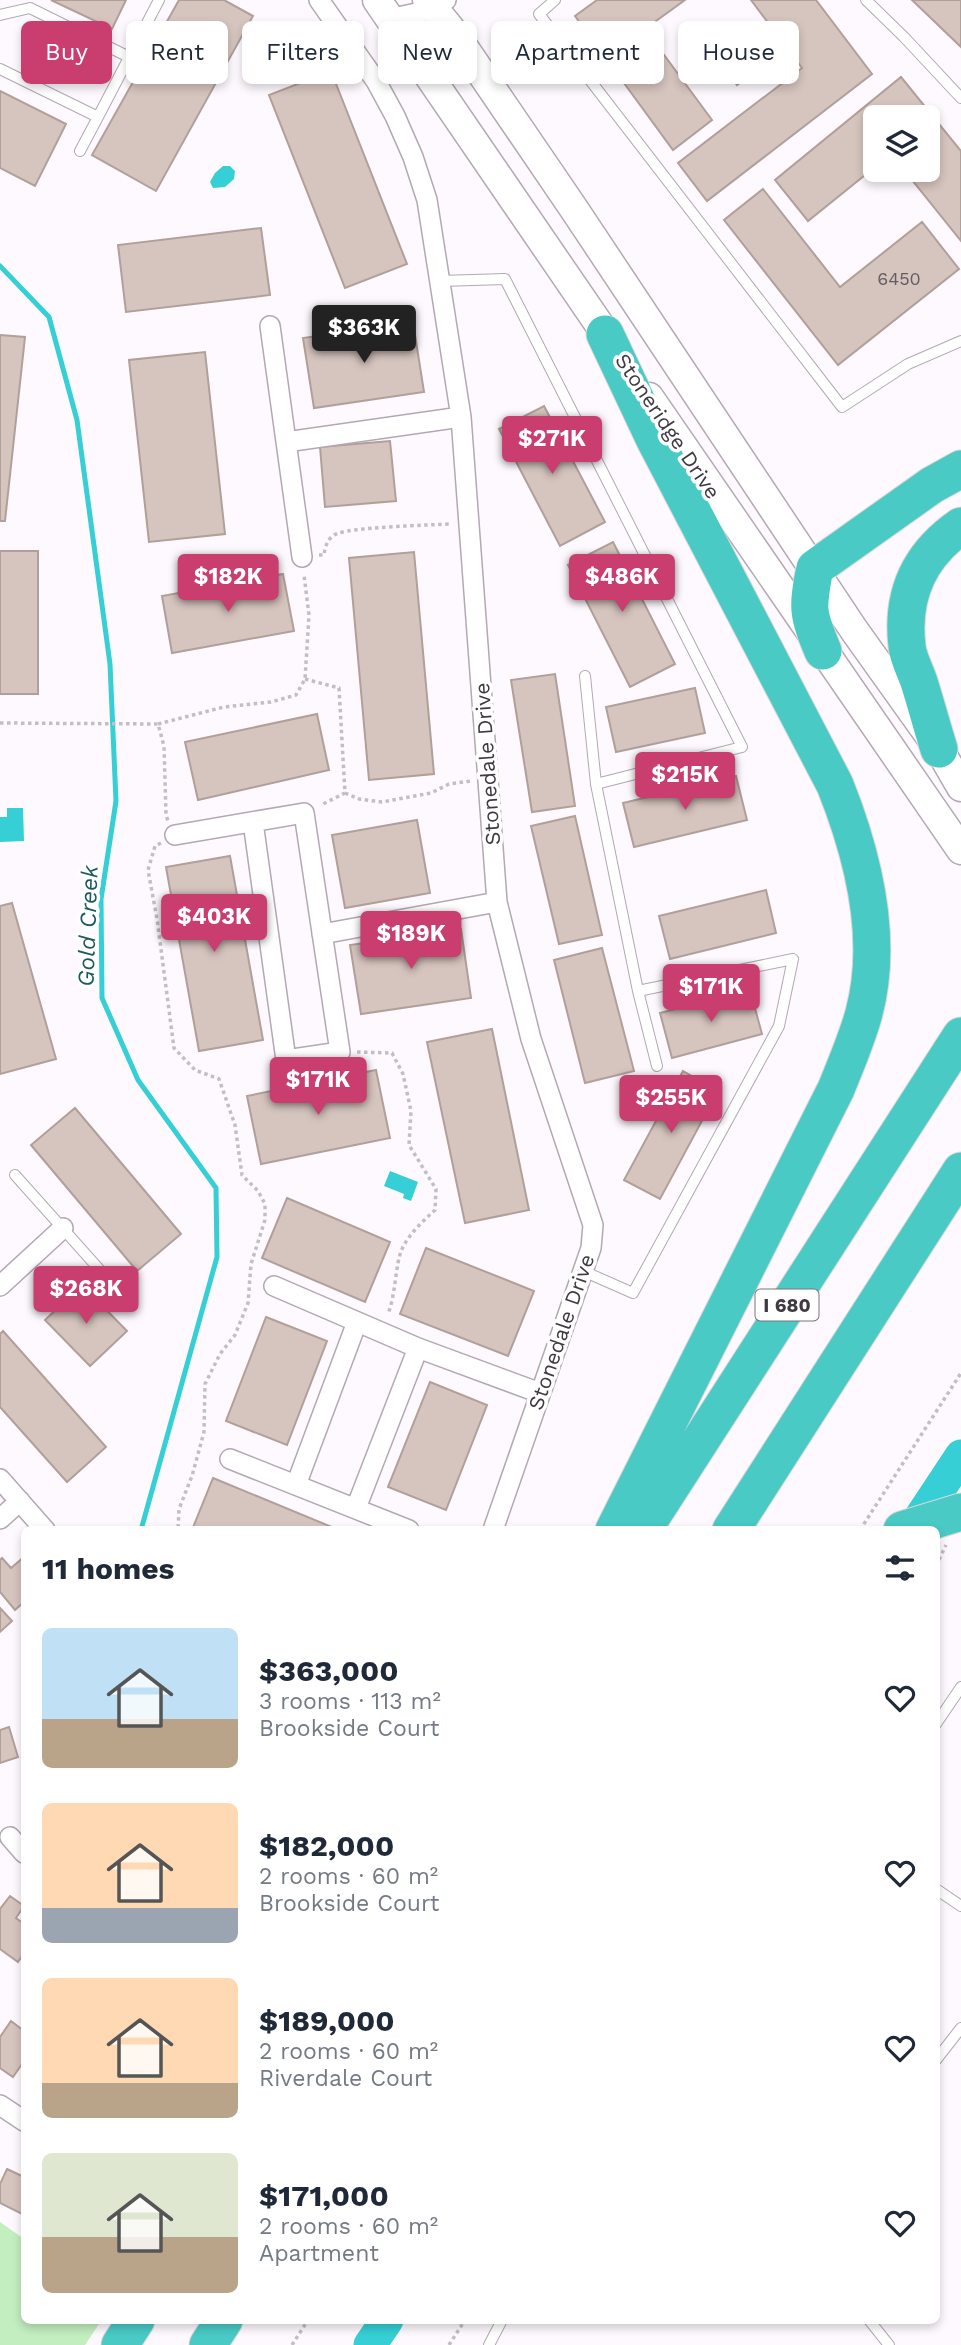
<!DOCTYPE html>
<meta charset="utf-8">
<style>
:root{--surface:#fff;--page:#f6f6f7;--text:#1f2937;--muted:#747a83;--accent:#c93d6f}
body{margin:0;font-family:"Work Sans",sans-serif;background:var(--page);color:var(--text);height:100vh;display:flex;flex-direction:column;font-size:26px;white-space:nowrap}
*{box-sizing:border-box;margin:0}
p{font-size:23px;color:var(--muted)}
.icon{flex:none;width:38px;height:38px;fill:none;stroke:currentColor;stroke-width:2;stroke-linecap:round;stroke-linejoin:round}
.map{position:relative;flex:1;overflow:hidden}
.details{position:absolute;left:21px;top:1526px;width:919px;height:798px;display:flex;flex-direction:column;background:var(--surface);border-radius:10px;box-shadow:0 4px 10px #0003}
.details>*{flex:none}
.banner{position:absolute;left:21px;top:21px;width:920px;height:63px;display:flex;gap:14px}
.tools{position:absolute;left:863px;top:105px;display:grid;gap:14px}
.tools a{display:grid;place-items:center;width:77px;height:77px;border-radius:10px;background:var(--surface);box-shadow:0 4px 10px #0003;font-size:35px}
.price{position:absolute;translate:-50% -60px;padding:0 16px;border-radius:7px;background:var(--accent);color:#fff;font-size:23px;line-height:46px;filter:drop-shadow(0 2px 4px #0008)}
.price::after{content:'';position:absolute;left:50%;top:42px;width:21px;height:16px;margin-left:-10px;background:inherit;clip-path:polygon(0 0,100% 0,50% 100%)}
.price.selected{background:#222;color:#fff}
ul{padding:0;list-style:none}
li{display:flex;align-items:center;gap:21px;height:175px;padding:0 21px}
li span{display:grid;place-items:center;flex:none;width:196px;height:140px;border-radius:10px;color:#555}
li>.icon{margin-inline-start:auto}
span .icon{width:84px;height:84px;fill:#fffc;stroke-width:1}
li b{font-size:30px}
h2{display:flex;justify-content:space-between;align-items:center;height:84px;padding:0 21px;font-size:30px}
.chip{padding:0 24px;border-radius:10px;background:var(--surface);box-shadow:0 4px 10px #0003;font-size:24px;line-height:63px}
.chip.selected{background:var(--accent);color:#fff}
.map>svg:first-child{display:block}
.green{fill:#c3eec0}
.water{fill:#35cfd5}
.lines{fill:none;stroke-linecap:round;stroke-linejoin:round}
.stream{stroke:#35cfd5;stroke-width:5}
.river{stroke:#35cfd5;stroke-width:33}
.building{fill:#d6c4be;stroke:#b19f9a;stroke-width:2}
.service-casing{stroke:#b3a8b4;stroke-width:12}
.minor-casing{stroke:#b3a8b4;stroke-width:22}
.secondary-casing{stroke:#b3a8b4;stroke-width:31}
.motorway-casing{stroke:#d9d8d9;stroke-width:39}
.path{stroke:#c3bec3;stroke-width:3.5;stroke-dasharray:3.5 3.5;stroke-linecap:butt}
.service{stroke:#fff;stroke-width:10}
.minor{stroke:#fff;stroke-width:19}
.secondary{stroke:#fff;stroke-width:28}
.motorway{stroke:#49cac5;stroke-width:37}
.labels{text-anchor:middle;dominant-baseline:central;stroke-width:7;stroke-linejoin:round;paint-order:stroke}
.number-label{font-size:18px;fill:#655c60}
.shield{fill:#fff;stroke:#797579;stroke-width:2}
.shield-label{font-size:19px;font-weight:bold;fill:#3f3a40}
.street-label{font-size:21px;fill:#3f3a40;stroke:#fff}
.water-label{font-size:23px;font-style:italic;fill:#1e5a5d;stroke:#fff}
</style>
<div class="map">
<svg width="961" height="2345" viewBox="0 0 961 2345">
<rect width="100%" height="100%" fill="#fef9fe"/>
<path class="green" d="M 0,2222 L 24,2239 L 24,2320 L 101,2321 L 85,2345 L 0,2345 Z"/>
<path class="water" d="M 223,166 L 230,166 L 235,171 L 234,179 L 225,187 L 213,188 L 210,182 L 215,173 Z
M 7,808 L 23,808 L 24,841 L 0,842 L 0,817 L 7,817 Z
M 390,1171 L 418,1182 L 411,1201 L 403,1198 L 404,1194 L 384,1186 Z"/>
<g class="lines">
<path class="stream" d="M 0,266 L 49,317 L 77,420 L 110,664 L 116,801 L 101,899 L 102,998 L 138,1080 L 216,1188 L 217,1257 L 141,1530"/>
<path class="river" d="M 912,1530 L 961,1456
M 370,2345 L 387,2320"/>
</g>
<path class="building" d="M 51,0 L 126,0 L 112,29 Z
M 179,0 L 224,0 L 253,16 L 156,191 L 92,155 Z
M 597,0 L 685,0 L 645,29 L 712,120 L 673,150 L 575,16 Z
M 751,0 L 816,0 L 872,74 L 707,201 L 678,163 L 802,68 Z
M 912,0 L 961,0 L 961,47 Z
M 742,33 L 765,63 L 737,85 L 714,55 Z
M 331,71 L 407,264 L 345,288 L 269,95 Z
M 901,77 L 961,151 L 961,241 L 904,170 L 928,170 L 928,117 L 875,117 L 875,167 L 808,221 L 775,180 Z
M 0,91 L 66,124 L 35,186 L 0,168 Z
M 763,189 L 840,287 L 922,222 L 959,269 L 838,365 L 724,220 Z
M 261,228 L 270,295 L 126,312 L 118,245 Z
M 413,322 L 424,392 L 314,408 L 303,338 Z
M 0,335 L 25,337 L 5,521 L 0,521 Z
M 205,352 L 225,534 L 149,542 L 129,360 Z
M 544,406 L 605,522 L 560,546 L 499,429 Z
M 390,441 L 396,501 L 325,507 L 320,447 Z
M 613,542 L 675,664 L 630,687 L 568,565 Z
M 0,551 L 38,551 L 38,694 L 0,694 Z
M 414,552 L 434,774 L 369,780 L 349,558 Z
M 283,574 L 294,631 L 172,653 L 162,596 Z
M 555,674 L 575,806 L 532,812 L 511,680 Z
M 695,688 L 705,733 L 616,752 L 606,707 Z
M 317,714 L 329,770 L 198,800 L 185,742 Z
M 736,776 L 747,820 L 634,847 L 623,803 Z
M 575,816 L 602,935 L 559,944 L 531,826 Z
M 417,820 L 430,893 L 345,908 L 332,835 Z
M 230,856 L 263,1040 L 199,1051 L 166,867 Z
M 766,890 L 776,933 L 670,959 L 659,916 Z
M 12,903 L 56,1059 L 0,1074 L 0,906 Z
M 461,929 L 471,998 L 361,1014 L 350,945 Z
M 602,948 L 634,1071 L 585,1083 L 554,960 Z
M 750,990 L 762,1034 L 672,1058 L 660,1013 Z
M 492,1029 L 529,1210 L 465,1223 L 427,1042 Z
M 376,1070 L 390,1138 L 261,1164 L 247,1096 Z
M 683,1071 L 718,1091 L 660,1199 L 624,1180 Z
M 75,1108 L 181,1234 L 137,1271 L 31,1145 Z
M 287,1198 L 390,1242 L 365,1302 L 262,1258 Z
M 426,1248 L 534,1291 L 508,1356 L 400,1314 Z
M 82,1285 L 127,1331 L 90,1366 L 45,1320 Z
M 266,1317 L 327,1341 L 287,1445 L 226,1421 Z
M 3,1331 L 106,1447 L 67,1482 L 0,1407 L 0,1334 Z
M 430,1382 L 487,1405 L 446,1510 L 388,1487 Z
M 213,1478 L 339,1530 L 192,1530 Z
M 24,1557 L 24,1602 L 15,1610 L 0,1592 L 0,1560 L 2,1558 L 11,1568 Z
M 0,1608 L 12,1621 L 0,1632 Z
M 9,1727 L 18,1757 L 0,1763 L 0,1730 Z
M 10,1896 L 24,1906 L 16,1918 L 24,1924 L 24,1953 L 18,1962 L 0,1949 L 0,1909 Z
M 11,2021 L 24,2031 L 24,2061 L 13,2077 L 0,2068 L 0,2037 Z
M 7,2169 L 24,2177 L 24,2215 L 0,2203 L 0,2184 Z"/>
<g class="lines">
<g class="service-casing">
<path id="service" d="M 555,0 L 539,14 L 842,407 L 908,364 L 961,341
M 866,0 L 904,37 L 961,98
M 0,15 L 30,8 L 129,57
M 0,69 L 98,117 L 159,0
M 80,151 L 98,117
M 440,281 L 505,279 L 742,747 L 596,784
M 585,676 L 596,784 L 638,991 L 657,1066
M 15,1175 L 107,1278
M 583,1271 L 633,1293 L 779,1026 L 793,959 L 638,991
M 936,1724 L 961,1687
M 936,1889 L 961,1906
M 936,2060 L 961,2028
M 869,2320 L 889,2345
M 489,2345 L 502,2320"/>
</g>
<g class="minor-casing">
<path id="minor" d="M 319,0 L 376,81 L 395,116 L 413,157 L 427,200 L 461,417 L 497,902 L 531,1039 L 593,1225 L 591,1248 L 493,1530
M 389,19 L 435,9 L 446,0
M 270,326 L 302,557
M 286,442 L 461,417
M 175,835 L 304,813 L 340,1052 L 286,1060 L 253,822
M 322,934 L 497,902
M 0,1286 L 63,1228
M 274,1286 L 418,1348 L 540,1393
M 230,1459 L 409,1530
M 0,1479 L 45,1530
M 296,1485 L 357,1322
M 356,1508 L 418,1348
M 0,1519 L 20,1501
M 10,1837 L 24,1853
M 0,2105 L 24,2121"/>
</g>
<g class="secondary-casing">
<path id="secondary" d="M 377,0 L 616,349
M 427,0 L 454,33 L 574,209 L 854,630 L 939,749 L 961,787
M 649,397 L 961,850"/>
</g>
<g class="motorway-casing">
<path id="motorway" d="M 605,334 L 655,440 L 835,785 C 863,855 884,938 864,1013 C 857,1039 846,1064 836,1089 L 614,1530
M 823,651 C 807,613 807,608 815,568 L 932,485 L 961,469
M 939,749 C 932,727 926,704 919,682 C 915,670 908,658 907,646 C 901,595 919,555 961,526
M 643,1530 L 961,1036
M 731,1530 L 961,1171
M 902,1530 L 961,1512
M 120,2345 L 136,2320
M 208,2345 L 224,2320"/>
</g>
<path class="path" d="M 319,555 L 324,555 C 325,547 327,540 334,535 C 346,527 431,525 451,524
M 305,679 L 339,688 L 345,793 L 321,805
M 0,723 L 158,724 L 164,746 L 166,815 L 168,821
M 158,724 L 224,707 L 271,702 L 296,695 L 305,679 L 309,615 L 304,575
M 345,793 L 359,799 L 382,802 L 431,793 L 449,784 L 471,781
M 161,843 L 155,846 L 148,870 L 157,919 L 174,1048 L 195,1070 L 219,1079 L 235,1125 L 242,1175 L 258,1191 L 265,1204 L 265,1220 L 251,1264 L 248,1303 L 235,1335 L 220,1354 L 205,1384 L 204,1432 L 192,1476 L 179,1509 L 178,1530
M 357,1052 L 392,1053 L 403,1074 L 411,1111 L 409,1145 L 436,1189 L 435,1210 C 423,1221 409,1234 402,1249 C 395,1265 396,1294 388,1314
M 860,1530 L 961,1373
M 936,1566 L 946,1545
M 292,2345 L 308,2320
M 449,2345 L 465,2320"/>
<use href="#service" class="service"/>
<use href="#minor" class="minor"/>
<use href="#secondary" class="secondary"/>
<use href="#motorway" class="motorway"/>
</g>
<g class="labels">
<g class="number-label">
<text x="899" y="278">6450</text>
</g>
<rect class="shield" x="755.5" y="1289.5" width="63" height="31" rx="5"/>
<g class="shield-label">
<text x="787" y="1305">I 680</text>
</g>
<g class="street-label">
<text transform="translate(668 426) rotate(56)">Stoneridge Drive</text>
<text transform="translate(487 764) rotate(-94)">Stonedale Drive</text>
<text transform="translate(561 1332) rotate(-71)">Stonedale Drive</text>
</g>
<g class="water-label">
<text transform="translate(88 926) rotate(-88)">Gold Creek</text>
</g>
</g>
</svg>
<div class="tools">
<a><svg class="icon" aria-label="layers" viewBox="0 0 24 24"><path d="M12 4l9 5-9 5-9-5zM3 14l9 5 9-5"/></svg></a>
</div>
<b class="price selected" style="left:364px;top:365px">$363K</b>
<b class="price" style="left:552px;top:476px">$271K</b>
<b class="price" style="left:228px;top:614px">$182K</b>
<b class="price" style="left:622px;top:614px">$486K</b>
<b class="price" style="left:685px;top:812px">$215K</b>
<b class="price" style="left:214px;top:954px">$403K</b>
<b class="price" style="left:411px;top:971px">$189K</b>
<b class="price" style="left:711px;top:1024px">$171K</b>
<b class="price" style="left:318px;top:1117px">$171K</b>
<b class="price" style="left:671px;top:1135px">$255K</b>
<b class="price" style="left:86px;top:1326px">$268K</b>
<div class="banner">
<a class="chip selected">Buy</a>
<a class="chip">Rent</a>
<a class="chip">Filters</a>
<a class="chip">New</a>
<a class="chip">Apartment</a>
<a class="chip">House</a>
</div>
<section class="details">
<h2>11 homes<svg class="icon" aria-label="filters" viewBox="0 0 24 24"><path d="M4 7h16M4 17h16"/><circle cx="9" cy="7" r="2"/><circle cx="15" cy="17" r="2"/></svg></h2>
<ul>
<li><span style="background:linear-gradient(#bfe0f5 65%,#b9a48a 0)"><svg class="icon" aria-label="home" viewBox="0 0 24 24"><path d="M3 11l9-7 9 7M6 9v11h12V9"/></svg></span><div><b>$363,000</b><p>3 rooms · 113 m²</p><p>Brookside Court</p></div><svg class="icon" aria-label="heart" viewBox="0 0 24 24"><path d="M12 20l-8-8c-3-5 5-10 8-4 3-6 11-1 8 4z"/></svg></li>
<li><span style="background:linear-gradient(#ffd9b3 75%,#9aa5b1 0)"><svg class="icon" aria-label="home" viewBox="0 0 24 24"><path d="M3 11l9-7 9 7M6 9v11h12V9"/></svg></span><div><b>$182,000</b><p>2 rooms · 60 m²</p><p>Brookside Court</p></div><svg class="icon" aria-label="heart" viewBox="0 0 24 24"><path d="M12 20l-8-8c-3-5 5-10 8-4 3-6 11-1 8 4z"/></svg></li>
<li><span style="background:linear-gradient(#ffd9b3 75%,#b9a48a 0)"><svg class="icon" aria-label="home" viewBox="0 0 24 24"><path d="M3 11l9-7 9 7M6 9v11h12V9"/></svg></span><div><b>$189,000</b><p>2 rooms · 60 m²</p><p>Riverdale Court</p></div><svg class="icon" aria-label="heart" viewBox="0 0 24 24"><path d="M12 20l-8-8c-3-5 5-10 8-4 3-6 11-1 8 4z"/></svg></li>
<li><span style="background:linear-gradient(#dfe7d0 60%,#b9a48a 0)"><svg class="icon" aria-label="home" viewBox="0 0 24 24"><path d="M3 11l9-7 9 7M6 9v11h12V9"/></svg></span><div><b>$171,000</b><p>2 rooms · 60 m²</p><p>Apartment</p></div><svg class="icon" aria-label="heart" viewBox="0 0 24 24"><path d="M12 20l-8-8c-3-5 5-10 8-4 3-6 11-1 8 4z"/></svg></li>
</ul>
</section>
</div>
